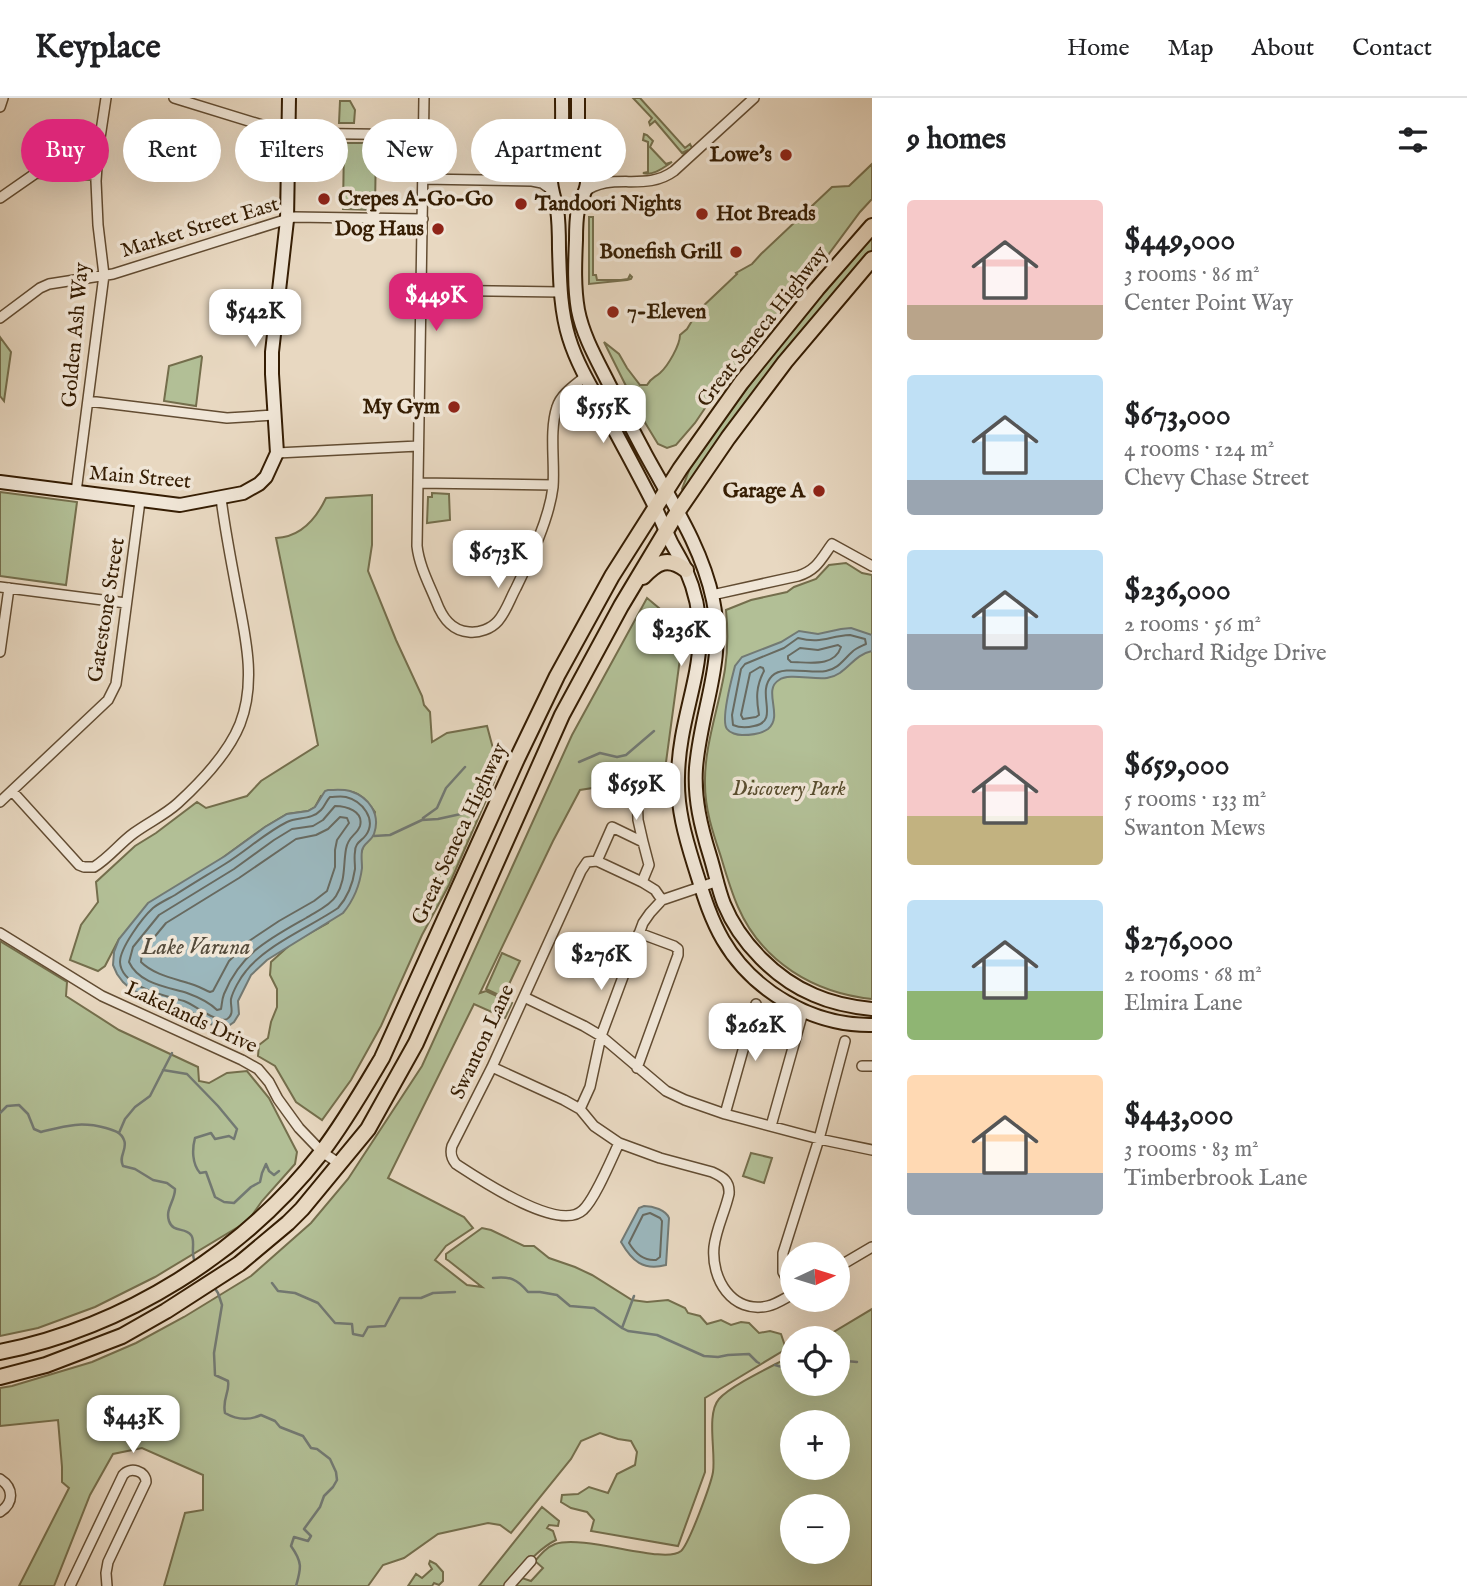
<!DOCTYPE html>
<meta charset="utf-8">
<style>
:root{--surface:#fff;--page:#f6f6f6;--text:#202124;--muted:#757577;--line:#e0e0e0;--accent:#db2777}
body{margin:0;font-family:"IM FELL English",serif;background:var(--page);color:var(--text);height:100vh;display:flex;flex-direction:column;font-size:26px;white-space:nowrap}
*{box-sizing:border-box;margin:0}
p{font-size:23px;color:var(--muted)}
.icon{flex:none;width:38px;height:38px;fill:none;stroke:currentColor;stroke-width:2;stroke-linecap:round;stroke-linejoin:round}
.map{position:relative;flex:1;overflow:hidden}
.panel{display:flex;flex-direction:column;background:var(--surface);width:595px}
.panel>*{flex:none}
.hud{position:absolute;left:21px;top:21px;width:665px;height:63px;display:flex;gap:14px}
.needle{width:46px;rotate:86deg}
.fabs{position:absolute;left:780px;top:1144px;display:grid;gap:14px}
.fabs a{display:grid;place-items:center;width:70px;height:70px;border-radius:50%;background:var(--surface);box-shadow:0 7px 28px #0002;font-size:35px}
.price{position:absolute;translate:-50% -60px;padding:0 16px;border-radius:14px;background:#fff;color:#222;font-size:23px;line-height:46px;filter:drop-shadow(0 2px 4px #0008)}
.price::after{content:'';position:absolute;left:50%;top:42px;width:21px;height:16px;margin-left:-10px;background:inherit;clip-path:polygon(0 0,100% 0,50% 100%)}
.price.selected{background:var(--accent);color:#fff}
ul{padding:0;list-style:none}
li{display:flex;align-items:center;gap:21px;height:175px;padding:0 35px}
li span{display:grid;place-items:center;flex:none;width:196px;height:140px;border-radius:7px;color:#555}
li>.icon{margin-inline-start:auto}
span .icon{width:84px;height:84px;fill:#fffc;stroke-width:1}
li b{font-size:30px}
h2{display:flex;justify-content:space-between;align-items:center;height:84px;padding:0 35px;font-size:30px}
.tag{padding:0 24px;border-radius:32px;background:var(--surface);box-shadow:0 7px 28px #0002;font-size:24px;line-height:63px}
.tag.selected{background:var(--accent);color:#fff}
header{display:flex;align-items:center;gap:42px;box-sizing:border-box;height:98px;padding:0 35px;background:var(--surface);border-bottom:2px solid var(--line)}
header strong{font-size:33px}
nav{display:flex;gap:38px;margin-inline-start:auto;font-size:24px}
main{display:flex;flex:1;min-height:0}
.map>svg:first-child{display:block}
.green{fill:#b2bf96;stroke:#746e4c;stroke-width:2;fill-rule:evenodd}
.water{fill:#9bb7bd;stroke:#727973;stroke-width:2}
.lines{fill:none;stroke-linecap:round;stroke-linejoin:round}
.shore{stroke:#686a60;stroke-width:2}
.stream{stroke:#727973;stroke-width:2.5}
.street-casing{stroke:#624c32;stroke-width:12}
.secondary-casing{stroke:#351d03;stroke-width:16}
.primary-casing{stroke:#351d03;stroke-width:18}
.street{stroke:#f0e6d7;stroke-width:9}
.secondary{stroke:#f0e6d7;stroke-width:12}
.primary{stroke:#e8d8c1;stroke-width:14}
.poi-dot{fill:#8f2418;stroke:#f0e6d7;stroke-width:2.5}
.labels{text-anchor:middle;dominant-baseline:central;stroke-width:7;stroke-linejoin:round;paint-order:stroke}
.poi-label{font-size:21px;font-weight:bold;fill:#351d03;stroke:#f0e6d7;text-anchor:end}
.street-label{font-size:21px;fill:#351d03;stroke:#f0e6d7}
.park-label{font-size:21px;font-style:italic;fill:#5a4e2f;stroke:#f0e6d7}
.water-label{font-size:23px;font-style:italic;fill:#544b3b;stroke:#f0e6d7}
</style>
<header>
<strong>Keyplace</strong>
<nav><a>Home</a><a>Map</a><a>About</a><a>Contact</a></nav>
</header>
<main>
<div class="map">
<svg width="872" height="1488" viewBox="0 0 872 1488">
<rect width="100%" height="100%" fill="#e8d8c1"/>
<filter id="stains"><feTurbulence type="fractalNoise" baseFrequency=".00286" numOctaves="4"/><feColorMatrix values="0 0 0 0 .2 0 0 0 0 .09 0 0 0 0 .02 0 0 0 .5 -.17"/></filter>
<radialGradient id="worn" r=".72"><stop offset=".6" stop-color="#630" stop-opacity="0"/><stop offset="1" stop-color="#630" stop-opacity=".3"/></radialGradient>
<path class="green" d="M 633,0 L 640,0 L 685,50 L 690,46 L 692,50 L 682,59 L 686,53 L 682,55 L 655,23 L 650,27 L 649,24 L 652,20 Z
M 340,3 L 350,3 L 355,12 L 354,25 L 339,25 Z
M 644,36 L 647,37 L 653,43 L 650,49 L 666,66 L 672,64 C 663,70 653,78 643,75 L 648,74 L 648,44 L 643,42 Z
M 344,45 L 376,45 L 375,112 L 343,111 Z
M 872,66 L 872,101 L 860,114 L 808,184 L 773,220 L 757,240 L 722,285 L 695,325 L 676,347 L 667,350 L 658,346 L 641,318 L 604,244 L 619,256 L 627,270 L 640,287 L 647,287 C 651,280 654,280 660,275 C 668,268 680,247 680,237 L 687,231 L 698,213 L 737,176 L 736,175 L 752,166 L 761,156 L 832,89 L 849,88 Z
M 589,119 L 593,119 L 593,177 L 596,177 L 597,182 L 621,182 L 628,181 L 630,177 L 632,179 L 631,181 L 627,182 L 589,186 Z
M 872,135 L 872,155 L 684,395 L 682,391 L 690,370 L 733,309 L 777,251 L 776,248 Z
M 0,239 L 11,254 L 4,303 L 0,298 Z
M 201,258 L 202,259 L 196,308 L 164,303 L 169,268 Z
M 0,394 L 77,404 L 66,487 L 0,478 Z
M 432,395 L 449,396 L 450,422 L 427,425 L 428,399 L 432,399 Z
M 372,397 L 372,447 L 368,473 L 396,542 L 422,598 L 424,607 L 430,614 L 432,644 L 447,635 L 487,628 L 498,669 L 494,684 L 449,787 L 422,837 L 381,928 L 351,982 L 322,1022 L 296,1004 L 275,968 L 258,958 L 259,947 L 268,940 L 271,924 L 277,909 L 277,891 L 270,877 L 271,864 L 292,845 L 328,825 L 361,755 L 375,714 C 356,688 351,692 321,698 L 315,709 L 308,713 L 287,716 L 265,729 L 225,758 L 119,841 L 105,868 L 98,873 L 70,862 L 81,827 L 98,804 L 96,784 L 135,748 L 156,735 L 197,704 L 206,710 L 247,698 L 261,683 L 318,647 L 276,440 C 301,439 316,421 326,400 Z
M 846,465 L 862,475 L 872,477 L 872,901 C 814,895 762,864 738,809 C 731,793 726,776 721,759 C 713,735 705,712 705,686 C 704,648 719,609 725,571 C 728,551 728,532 726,512 L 751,502 L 787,494 L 794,489 L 816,481 L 829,467 Z
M 647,500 L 684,531 L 664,679 L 580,692 L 553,743 L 480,895 L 486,893 L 512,905 L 505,920 L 474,906 L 388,1080 L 464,1119 L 473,1130 L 446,1148 L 435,1162 L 467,1187 L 482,1189 L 449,1163 L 446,1161 L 446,1156 L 482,1130 L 491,1132 L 524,1148 L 534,1148 L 549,1160 L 575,1169 L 592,1177 L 632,1202 L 647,1204 L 668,1202 L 685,1210 L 688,1215 L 700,1218 L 707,1226 L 721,1222 L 731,1227 L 741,1224 L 749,1225 L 759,1235 L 770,1233 L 781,1236 L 786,1251 L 705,1300 L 705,1374 L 678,1448 L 591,1433 L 594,1422 L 587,1414 L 571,1410 L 561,1404 L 562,1397 L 578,1396 L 589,1389 L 608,1395 L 617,1376 L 635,1367 L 637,1354 L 631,1343 L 618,1341 L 600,1335 L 581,1343 L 571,1361 L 511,1435 L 500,1427 L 488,1425 L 438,1436 L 404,1460 L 383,1467 L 368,1488 L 164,1488 L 185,1415 L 203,1412 L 203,1377 L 142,1350 L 113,1356 L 90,1397 L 54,1488 L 19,1488 L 69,1390 L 62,1384 L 62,1369 L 58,1322 L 0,1328 L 0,1290 L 12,1288 L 92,1264 L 136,1245 L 184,1219 L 251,1178 L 311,1125 L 348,1081 L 422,968 L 572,637 Z
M 0,843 L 67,884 L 66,898 L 119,932 L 198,969 L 199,983 L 209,985 L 227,975 L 247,973 L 269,1000 L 297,1054 L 295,1066 L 262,1103 L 248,1123 L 155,1179 L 95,1209 L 38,1230 L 0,1238 Z
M 502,855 L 520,863 L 503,899 L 486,891 Z
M 751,1055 L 772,1060 L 764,1085 L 743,1078 Z
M 872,1211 L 872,1488 L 512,1488 L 522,1480 L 531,1483 L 543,1470 L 535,1463 C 541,1456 547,1449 555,1446 C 585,1436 664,1467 681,1453 C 689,1446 711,1386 713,1374 C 716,1354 706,1316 719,1301 C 731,1287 775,1267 793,1257 L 793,1286 L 838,1286 L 838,1241 L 822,1241 ZM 793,1325 L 838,1325 L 838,1370 L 793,1370 ZM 793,1409 L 838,1409 L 838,1454 L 793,1454 Z
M 542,1409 L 559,1423 L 558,1428 L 549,1427 L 547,1430 L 553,1433 L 556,1442 C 536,1452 522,1472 506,1488 L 479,1488 Z
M 430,1463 L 436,1466 L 443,1474 L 443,1483 L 439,1487 L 434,1485 L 432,1488 L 408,1488 L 416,1476 L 422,1480 L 432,1471 L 429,1466 Z"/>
<path class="water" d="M 851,530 L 872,537 L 872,553 C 852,557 847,577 827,580 C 814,582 788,575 779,582 C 762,592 784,618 768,631 C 761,636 750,637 742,637 C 737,637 730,635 727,631 C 720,622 732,580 735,568 L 742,559 L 781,544 L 799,533 L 818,536 L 841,531 Z
M 328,692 C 335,692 343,691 350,693 C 369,699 381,716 374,736 C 371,744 363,745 362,753 C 361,758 362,764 362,770 C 360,786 353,803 343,815 L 267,862 L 251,877 L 238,903 L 239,916 L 234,924 L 227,929 L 209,926 L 201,919 L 183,910 L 170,908 L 132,892 L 123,884 L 117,876 L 113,867 L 114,854 L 119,841 L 148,805 L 225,758 L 265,729 L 287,716 L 308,713 L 315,709 L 325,693 Z
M 644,1108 C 653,1108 666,1112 669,1120 L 666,1167 C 643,1173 632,1163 621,1144 L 639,1110 Z"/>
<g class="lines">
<path class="shore" d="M 850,537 L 865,541 L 866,546 C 862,548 856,550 852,554 C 843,562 838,571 826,573 C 811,576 783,567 772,578 C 755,595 781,623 754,628 C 746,630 740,630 733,627 L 732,617 L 741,571 L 745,566 L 784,550 L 798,540 C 822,546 828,538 850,537 Z
M 838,547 L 841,549 C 834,570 808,564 791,564 L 788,561 L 788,558 L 800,550 L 818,552 Z
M 760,569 L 763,570 L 764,573 C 756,588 756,600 759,617 L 756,619 L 743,621 L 741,617 L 750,575 Z
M 330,699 C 335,699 341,698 346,699 C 362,703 377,721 366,737 C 362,743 355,744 355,754 C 354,759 355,765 355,771 C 353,785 347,800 338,810 C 310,829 266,847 246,873 C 240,880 233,893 231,901 C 230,908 235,916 227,921 C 218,926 195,907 184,903 C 166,898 121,889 120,864 C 120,850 142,820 153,810 C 159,805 168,801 175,797 C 192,786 209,776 225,766 C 246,753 265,735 287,724 C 298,719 312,722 321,712 C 325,708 326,703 330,699 Z
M 335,708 C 346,708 364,713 360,728 C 357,737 348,738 346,751 C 343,768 346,782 336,798 C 330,808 315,814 306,820 C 269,841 241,855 224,896 C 222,901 222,906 221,911 L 217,912 C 209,904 198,899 187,895 C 168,889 139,886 129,864 L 133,849 L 159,817 L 234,771 L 274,742 L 292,731 L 313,728 L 323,722 Z
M 340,719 L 347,720 L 349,725 L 337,742 L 335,752 L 335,769 L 327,793 L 314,803 L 279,823 L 249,843 L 229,863 L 213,893 L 210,894 C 203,891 196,887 188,885 C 172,880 153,876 141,864 L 142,854 L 166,825 L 239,780 L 296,741 L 316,737 L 328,731 Z
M 650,1115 L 660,1120 L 662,1123 L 660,1159 L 656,1162 C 644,1163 635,1155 629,1145 L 643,1117 Z"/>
<path class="stream" d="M 579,664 L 600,655 L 617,659 L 626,657 L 654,633
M 423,720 L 437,710 L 446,690 L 465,669
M 374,738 L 390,737 L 422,722 L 438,721 L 470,714
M 163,972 L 187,976 L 218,1008 L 237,1031 L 234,1041 L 229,1038 L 215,1041 L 211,1035 L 195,1040 C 192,1051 192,1066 200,1075 L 206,1074 L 215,1099 L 224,1104 L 234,1105 L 251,1089 L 260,1084 L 262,1075 L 266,1066 L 269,1073 L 274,1077 L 279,1073
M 0,1015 L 7,1008 L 19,1007 L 28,1016 L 34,1031 L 41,1034 C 65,1028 80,1023 106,1030 C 113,1032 121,1034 124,1042 C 128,1051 118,1058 123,1068 L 135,1071 L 153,1082 L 167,1085 L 175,1091 C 175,1103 165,1111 169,1123 C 173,1135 185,1129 191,1137 C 196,1143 190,1154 195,1164
M 119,1035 L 125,1021 L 135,1009 L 150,998 L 172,955
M 493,1180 C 510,1178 517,1181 528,1194 L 540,1194 L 557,1197 L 570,1208 L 594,1210 L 622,1230 L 628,1233 L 657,1237 L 704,1258 L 718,1259 L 728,1257 L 749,1256 L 757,1264 L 759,1265
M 272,1185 L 278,1193 L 295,1195 L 318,1205 L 335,1225 L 352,1226 L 353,1236 L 363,1238 L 368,1229 L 385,1228 L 400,1200 L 421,1200 L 433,1195 L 455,1194
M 214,1189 L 218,1195 L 222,1207 L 214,1255 L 215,1277 L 228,1283 C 230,1295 222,1300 225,1315 C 237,1322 248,1323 261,1317 L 275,1323 L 280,1329 L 285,1331 L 303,1338 L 311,1350 L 317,1351 L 330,1361 L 336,1374 L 337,1382 L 333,1389 L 324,1398 L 320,1409 L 304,1431 L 311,1438 L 308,1443 L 294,1439 L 291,1448 C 303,1465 301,1470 296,1488
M 622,1230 L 634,1198
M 838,1265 L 846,1263 L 857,1264
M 775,1267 L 782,1269 L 793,1266"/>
<g class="street-casing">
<path id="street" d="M 174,0 L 288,35 L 424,37
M 424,0 L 417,448 C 419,467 429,486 436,503 C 442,519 451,533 469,534 C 479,535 491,531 498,523 C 506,514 510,501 516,490 C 530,461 549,422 553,389 C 555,364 549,333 557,309 C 561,296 575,287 586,278
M 0,9 L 3,0
M 423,81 L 532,83 L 542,85 L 552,92
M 583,95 C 612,72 644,95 674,73 L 754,0
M 0,100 L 36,75 L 96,77
M 422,192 L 560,194
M 0,220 L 40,190 L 49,186 L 113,176 L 294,119 L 423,121
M 88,303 L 227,320 L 274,317
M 277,355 L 418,348
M 418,385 L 553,387
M 76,394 L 104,177 L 98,127 L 96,83 L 98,53 L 106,0
M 0,489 L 126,505
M 712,497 L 798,478 C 817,472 821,461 832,446 L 872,468
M 0,554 L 9,490
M 12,693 L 79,767 L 84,769 L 94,769 C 109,760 120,745 134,735 C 149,724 165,717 178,705 C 202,683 228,656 240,626 C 256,585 246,541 238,500 C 232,467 225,433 221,400
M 637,696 L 638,722 L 643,744
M 0,704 L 108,602 L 116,586 L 140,403
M 597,763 L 612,729 L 643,744 L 649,767 L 642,784
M 0,835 L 102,898 L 242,962 L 258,971 L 269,984 L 278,1001 L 299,1030 L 322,1054 L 340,1066
M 524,899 L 584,928 L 601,938 L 666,993 L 685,1002 L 725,1016 L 819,1041 L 872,1052
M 862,968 L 872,968
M 492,969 L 564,1002 L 580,1011 L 594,1028 L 619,1045 L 660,1060 L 712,1074 C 723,1079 730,1083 729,1096 C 725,1114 716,1131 714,1149 C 711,1181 732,1216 768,1208 C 777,1206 785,1200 793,1196
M 637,970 L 678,857 L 678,851 L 674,848 L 639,835
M 580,1011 L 590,989 L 601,938 L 643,825 L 650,815 L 662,802 L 718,783
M 725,1016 L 756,906
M 771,1028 L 803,914
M 619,1045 C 611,1062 595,1101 583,1112 C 559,1135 479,1081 456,1066 C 451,1060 450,1055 452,1048 L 492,969 L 581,773 L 587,764 L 597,763 L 642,784 L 655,792 L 662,802
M 838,1169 L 872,1149
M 793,1192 L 783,1174 L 783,1155 L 819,1041 L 845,943
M 0,1381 C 14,1390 14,1405 0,1414
M 70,1488 L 123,1377 C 130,1368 146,1373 146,1384 L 108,1464 L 106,1475 L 107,1488
M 509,1488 L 531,1463"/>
</g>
<g class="secondary-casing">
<path id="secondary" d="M 578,0 L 578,48 L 582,69
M 553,72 C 564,50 562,24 562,0
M 0,384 L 180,407 L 243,395 L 259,386 L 266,379 L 277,355 L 272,276 L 272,254 L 287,122 L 289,0
M 872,911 C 852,909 832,905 814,897 C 776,881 740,845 724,806 C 718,791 715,774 710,758 C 701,729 694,701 696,670 C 701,609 726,565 713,502 C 702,449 671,403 646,357 C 633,333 621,309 609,286 C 597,262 583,238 578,212 C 574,189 575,165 576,142 C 576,132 576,122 578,112 C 580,102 587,93 587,84 C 588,74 580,64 570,64 C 539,62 554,96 557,111 C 559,124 559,138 559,151 C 560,181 560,211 569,240 C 577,266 591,289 604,312 C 621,345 639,377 655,409 C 661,421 666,434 672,446 C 677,455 682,463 686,472 C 721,552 679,602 678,679 C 677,710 685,738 694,767 C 702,792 709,818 723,842 C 753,893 812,928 872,927"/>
</g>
<g class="primary-casing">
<path id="primary" d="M 643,479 C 657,464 668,458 686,472
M 0,1254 C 125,1229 243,1155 321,1055 C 344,1025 363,992 382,960 L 517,661 L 557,578 L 612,478 L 680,371 L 741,285 L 817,191 L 872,128
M 0,1279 L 46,1267 L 122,1238 L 166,1213 L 239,1166 L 288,1125 L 302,1111 L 368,1031 L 416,945 L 562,617 L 621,508 L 678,413 L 728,340 L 785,264 L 872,161"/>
</g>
<use href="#street" class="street"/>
<use href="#secondary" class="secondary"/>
<use href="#primary" class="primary"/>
</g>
<g class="poi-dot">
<circle cx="786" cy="57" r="7"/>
<circle cx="324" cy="101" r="7"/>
<circle cx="521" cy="106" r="7"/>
<circle cx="702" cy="116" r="7"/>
<circle cx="438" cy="131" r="7"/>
<circle cx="736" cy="154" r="7"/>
<circle cx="613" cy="214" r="7"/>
<circle cx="454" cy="309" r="7"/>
<circle cx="819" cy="393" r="7"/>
</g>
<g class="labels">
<g class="poi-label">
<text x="772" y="57">Lowe's</text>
<text x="338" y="101" text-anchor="start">Crepes A-Go-Go</text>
<text x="535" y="106" text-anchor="start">Tandoori Nights</text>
<text x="716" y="116" text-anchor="start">Hot Breads</text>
<text x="424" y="131">Dog Haus</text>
<text x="722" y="154">Bonefish Grill</text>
<text x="627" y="214" text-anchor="start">7-Eleven</text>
<text x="440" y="309">My Gym</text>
<text x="805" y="393">Garage A</text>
</g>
<g class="street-label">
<text transform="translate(200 130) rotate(-17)">Market Street East</text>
<text transform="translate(763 229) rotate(-52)">Great Seneca Highway</text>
<text transform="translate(76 237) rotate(-85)">Golden Ash Way</text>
<text transform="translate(140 380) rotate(5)">Main Street</text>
<text transform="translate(107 512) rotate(-81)">Gatestone Street</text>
<text transform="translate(460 736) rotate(-65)">Great Seneca Highway</text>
<text transform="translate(191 920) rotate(25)">Lakelands Drive</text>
<text transform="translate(483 944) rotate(-65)">Swanton Lane</text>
</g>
<g class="park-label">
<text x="789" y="691">Discovery Park</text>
</g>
<g class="water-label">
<text x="196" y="849">Lake Varuna</text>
</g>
</g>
<rect width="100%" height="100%" filter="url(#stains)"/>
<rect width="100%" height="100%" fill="url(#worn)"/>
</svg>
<div class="fabs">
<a><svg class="needle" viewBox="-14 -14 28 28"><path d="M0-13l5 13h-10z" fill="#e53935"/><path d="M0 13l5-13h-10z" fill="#757577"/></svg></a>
<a><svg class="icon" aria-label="locate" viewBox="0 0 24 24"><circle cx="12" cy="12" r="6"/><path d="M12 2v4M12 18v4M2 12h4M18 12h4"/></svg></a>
<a>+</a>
<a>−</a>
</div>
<b class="price selected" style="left:436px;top:235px">$449K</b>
<b class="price" style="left:255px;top:251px">$542K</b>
<b class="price" style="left:603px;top:347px">$555K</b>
<b class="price" style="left:498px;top:492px">$673K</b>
<b class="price" style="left:681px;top:570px">$236K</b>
<b class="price" style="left:636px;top:724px">$659K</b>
<b class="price" style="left:601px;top:894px">$276K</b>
<b class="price" style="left:755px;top:965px">$262K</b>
<b class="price" style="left:133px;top:1357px">$443K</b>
<div class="hud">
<a class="tag selected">Buy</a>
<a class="tag">Rent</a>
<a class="tag">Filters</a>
<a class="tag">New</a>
<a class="tag">Apartment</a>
</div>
</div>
<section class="panel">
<h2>9 homes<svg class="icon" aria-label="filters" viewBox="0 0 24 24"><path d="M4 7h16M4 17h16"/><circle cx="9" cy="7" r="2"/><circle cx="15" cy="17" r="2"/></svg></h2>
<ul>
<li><span style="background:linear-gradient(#f6c9c9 75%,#b9a48a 0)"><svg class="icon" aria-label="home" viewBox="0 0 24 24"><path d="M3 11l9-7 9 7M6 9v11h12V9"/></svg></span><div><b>$449,000</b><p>3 rooms · 86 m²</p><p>Center Point Way</p></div></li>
<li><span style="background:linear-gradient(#bfe0f5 75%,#9aa5b1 0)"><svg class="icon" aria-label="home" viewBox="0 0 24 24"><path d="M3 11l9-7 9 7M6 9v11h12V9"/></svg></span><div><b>$673,000</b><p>4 rooms · 124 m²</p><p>Chevy Chase Street</p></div></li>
<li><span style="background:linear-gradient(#bfe0f5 60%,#9aa5b1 0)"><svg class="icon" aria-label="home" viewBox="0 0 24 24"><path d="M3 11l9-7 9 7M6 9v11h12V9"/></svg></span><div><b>$236,000</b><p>2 rooms · 56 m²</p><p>Orchard Ridge Drive</p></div></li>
<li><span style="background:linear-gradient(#f6c9c9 65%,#c2b280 0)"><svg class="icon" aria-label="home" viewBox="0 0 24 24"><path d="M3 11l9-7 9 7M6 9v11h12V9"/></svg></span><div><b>$659,000</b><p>5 rooms · 133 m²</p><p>Swanton Mews</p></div></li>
<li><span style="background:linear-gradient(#bfe0f5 65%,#8fb573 0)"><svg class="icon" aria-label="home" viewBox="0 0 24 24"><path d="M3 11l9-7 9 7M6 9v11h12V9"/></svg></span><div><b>$276,000</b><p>2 rooms · 68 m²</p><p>Elmira Lane</p></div></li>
<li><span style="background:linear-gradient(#ffd9b3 70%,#9aa5b1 0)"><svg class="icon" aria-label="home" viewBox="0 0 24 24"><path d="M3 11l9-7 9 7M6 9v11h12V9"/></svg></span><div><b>$443,000</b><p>3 rooms · 83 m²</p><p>Timberbrook Lane</p></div></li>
</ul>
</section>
</main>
